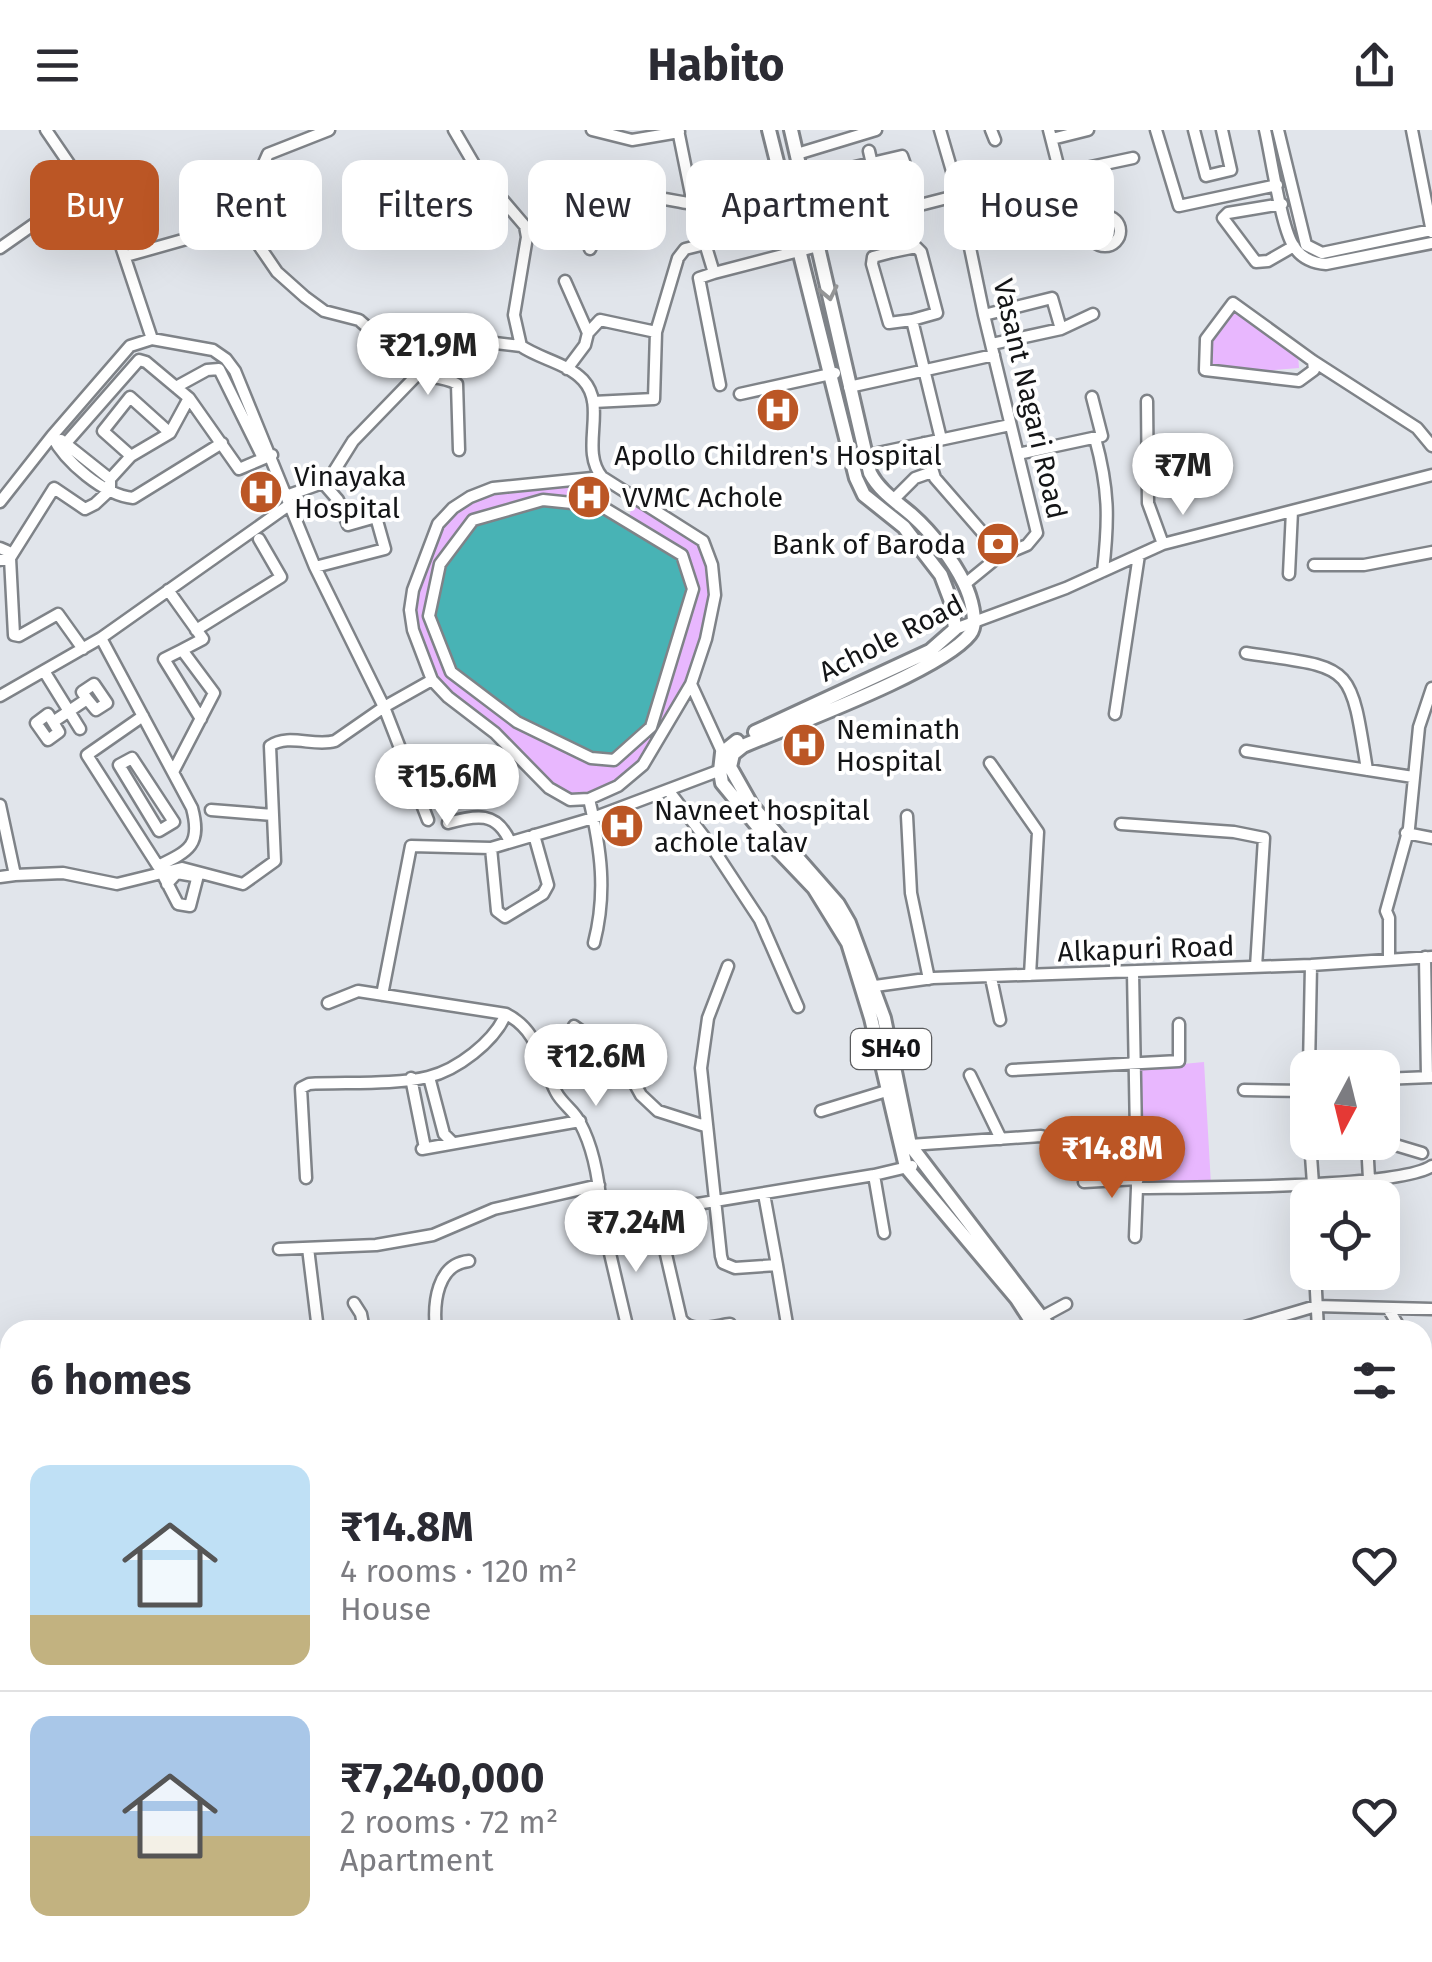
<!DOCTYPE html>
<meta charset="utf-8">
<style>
:root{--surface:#fff;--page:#f7f7f7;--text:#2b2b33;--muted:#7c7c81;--line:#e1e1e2;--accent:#bb5625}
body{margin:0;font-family:"Fira Sans",sans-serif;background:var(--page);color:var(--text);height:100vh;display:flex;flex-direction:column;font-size:38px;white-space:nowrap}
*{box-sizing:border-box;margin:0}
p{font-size:32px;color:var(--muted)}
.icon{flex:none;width:55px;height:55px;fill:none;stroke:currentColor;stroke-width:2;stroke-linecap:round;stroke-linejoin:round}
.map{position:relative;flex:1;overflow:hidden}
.details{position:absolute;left:0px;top:1190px;width:1432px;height:642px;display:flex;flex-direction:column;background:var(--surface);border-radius:30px 30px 0 0;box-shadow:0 10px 40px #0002}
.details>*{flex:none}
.banner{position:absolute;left:30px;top:30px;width:1372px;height:90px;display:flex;gap:20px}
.needle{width:65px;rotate:187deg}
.tools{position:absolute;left:1290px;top:920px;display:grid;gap:20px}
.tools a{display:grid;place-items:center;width:110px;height:110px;border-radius:20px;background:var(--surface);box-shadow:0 10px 40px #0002;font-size:50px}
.price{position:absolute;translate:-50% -85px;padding:0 22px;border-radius:35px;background:#fff;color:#222;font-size:32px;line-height:65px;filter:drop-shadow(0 2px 5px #0008)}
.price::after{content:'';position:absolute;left:50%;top:60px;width:30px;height:22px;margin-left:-15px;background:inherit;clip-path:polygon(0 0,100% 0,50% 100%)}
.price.on{background:var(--accent);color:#fff}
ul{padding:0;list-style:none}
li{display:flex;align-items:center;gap:30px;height:250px;padding:0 30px}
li+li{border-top:2px solid var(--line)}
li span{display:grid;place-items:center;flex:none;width:280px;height:200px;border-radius:20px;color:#555}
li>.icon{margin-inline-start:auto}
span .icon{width:120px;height:120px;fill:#fffc;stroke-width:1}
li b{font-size:42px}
h2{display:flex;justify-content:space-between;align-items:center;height:120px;padding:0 30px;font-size:42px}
.chip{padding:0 35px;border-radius:20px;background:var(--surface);box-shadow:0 10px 40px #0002;font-size:35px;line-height:90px}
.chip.on{background:var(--accent);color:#fff}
header{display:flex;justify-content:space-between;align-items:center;height:130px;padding:0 30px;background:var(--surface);font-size:45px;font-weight:700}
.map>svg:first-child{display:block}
.green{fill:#e8b7fe}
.water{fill:#48b3b5}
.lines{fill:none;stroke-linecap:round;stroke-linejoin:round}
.minor-casing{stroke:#7f8388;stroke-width:15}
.major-casing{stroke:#7f8388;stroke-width:18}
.minor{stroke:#fff;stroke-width:10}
.major{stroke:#fff;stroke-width:12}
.oneway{stroke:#959697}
.labels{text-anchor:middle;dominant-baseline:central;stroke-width:8;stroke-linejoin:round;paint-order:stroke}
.shield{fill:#fff;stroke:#5a5b5d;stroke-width:2.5}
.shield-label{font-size:25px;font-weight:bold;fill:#141517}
.street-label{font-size:28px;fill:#141517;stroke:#fff}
.poi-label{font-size:28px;fill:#141517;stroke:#fff;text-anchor:start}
</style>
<header><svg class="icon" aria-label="menu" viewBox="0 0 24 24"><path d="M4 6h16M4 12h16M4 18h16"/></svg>Habito<svg class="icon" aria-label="share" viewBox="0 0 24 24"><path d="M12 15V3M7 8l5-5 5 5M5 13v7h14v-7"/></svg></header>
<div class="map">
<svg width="1432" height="1832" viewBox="0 0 1432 1832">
<rect width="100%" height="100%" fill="#e1e5eb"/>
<path class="green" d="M 1233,179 L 1298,225 L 1299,238 L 1274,240 L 1267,244 L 1209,238 L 1210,210 Z
M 576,352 L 570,373 L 627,392 L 635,369 L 703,411 L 715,465 L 696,545 L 643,635 L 612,659 L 570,670 L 432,550 L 413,500 L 413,460 L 422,434 L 453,378 L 493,358 Z
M 1204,932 L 1211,1055 L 1144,1057 L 1140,938 Z
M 1369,1051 L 1369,1067 L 1317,1068 L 1317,1055 Z
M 0,1672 L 10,1679 L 10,1822 L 113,1823 L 113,1832 L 0,1832 Z"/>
<path class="water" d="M 543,370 L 601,376 L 682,425 L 693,459 L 651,597 L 614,630 L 591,628 L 517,592 L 451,542 L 429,486 L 440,434 L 473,390 Z"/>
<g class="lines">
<g class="minor-casing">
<path id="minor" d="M 46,0 L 117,104 L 152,209
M 329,0 L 268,24 L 249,67 L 251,104 L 277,142 L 305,167 L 324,181 L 359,190 L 399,225 L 408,225 L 442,204 L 458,203 L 487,212 L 521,216
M 454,0 L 478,41 L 525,96 L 527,107 L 514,185 L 521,216 C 540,229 567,233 583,250 C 608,277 579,319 602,347
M 592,0 L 632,10 L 679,2
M 678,0 L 693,74 L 714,143 L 818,116
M 940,0 L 959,65 L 984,185 L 1037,403 L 1027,415 L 998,427 L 965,454
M 991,0 L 995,10
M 1049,0 L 1060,43
M 1156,0 L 1179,76 L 1277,55
M 1194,0 L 1206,46 L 1231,40 L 1222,0
M 1265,0 C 1271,26 1281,96 1293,115 C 1300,127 1312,133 1326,134 L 1432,113
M 1278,0 L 1306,115 L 1322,123 L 1432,100
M 1412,0 L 1432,102
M 1052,9 L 1088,0
M 869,21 L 892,122 L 873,127 L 872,134 L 889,193 L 912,190 L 941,309
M 797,24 L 876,0
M 902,26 L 908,43 L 844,55 L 842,40 Z
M 1038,47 L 1053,105 L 1090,99
M 1282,74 L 1228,83 L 1223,88 L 1256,132 L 1268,131 L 1294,116
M1090 101a15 15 0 1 1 30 0a15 15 0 1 1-30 0Z
M 814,102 L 959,65 L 1133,28
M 0,118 L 50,83
M 590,119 C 596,106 602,85 612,75 C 629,58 672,71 693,74
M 892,122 L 916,117 L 921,122 L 937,183 L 912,190
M 126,126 L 250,91
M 714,143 L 699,148 L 720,255
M 565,151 L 588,203 L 585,215 L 567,239
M 984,185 L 1052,168 L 1061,199
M 656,202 L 678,128 L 685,119 L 705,114
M 588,203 L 600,190 L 656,202 L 654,269 L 593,272
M 992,214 L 1061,199 L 1093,184
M 400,225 C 416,258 432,240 457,254 L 459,320
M 1313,231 L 1314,240 L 1299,251 L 1205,240 L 1206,209 L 1233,173 L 1313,231 L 1417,298 L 1432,316
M 176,257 L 207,240 L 219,239 L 263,328
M 849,257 L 994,225
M 740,264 L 835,243
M 1147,271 L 1148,373 L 1163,414
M 170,303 L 130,267 L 103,301 L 131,326 L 170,303 L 189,268
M 52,306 C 65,332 104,365 133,368 L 222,313
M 1095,308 C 1109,359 1109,389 1103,441
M 61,310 L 110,349 L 110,360
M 66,313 L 139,230 L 146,232 L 189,268 L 239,339 L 272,325
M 924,313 L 935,348 L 1002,425
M 1018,324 L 1102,306 L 1092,267
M 864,326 L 1010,295
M 110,349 L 131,326
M 286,366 L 328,351 L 353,311 L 416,246
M 543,370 L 601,376 L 682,425 L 693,459 L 651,597 L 614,630 L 591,628 L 517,592 L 451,542 L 429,486 L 440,434 L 473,390 Z
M 893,370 L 915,348 L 932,342
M 0,372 L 52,306 L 130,216 L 152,209 L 213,220 L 226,229 L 235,241 L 315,437 L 384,577 L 432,550
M 0,418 L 7,421 L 10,428 L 0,430
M 1314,435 L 1364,435 L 1432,422
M 315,437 L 385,419 L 376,387 L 348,395 L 338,370 L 324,354
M 1289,444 L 1292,381
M 168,460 L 203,509 L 182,520 L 214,563 L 173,642
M 955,499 L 1066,458 L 1163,414 L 1432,345
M 196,500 L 281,447 L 259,409
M 101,508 L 192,678 C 202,715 189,721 158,736 L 87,625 L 143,586
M 83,519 L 58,484 L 19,506 L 14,505 L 10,428 L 54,358 L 85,379 L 95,374 L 110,360
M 182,520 L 164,529 L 201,589
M 1246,523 C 1352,539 1350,530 1367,640
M 44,541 L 80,599
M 691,554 L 643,635 L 618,656 L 589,669 L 570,670 L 549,658 L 495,603 L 448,567 L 432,550 L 413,500 L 410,480 L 413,460 L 438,394 L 453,378 L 470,367 L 493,358 L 602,347 L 703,411 L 712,435 L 715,465 L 706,509 L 691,554 L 724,626
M 0,566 L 101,508 L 289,375
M 48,584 L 59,602 L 48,610 L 36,593 Z
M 1115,584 L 1139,425
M 53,592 L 87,569 L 82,562 L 94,554 L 107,573 L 96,580 L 87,569
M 1246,621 L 1413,647
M 132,628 L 174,692 L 159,701 L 119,635 Z
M 990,633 L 1038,702 L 1030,845
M 668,660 L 712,717 L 760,790 L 798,877
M 589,669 C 601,719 607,763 594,813
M 0,675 L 15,745 L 0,747
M 211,680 L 273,685
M 907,686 L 911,763 L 929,849
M 448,693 C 476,685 497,681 510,712
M 1121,694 L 1234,702 L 1264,708 L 1256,837
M 1406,703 L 1432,708
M 491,718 L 497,781 L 505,787 L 543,764 L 548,755 L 534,705
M 15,745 L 63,743 L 117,754 L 182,738 L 243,754 L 275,731 L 270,616 C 288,603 314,617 335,611 L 384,577 L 428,690
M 163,745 L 178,774 L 190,776 L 197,749 L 194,746 L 177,743 L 167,754
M 1425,827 L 1427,947
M 1389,830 L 1389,788 L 1386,781 L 1409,698 L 1419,597 L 1432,558
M 728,836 L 708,888 L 701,938 L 721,1126 L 723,1133 L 735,1138 L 777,1135 L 788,1200
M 1133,842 L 1137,1058 C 1190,1057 1398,1059 1432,1036
M 991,848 L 1000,890
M 868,857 L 933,848 L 1311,835 L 1432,827
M 382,865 L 411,716 L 491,718 L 593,688 L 726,638
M 328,873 L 358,861 L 506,884 C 538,900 541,932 556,962 C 562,974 575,981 580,993 C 593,1017 599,1051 601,1078
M 574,896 L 621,929 L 641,965 L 658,981 L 705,996
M 1309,938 L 1311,835
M 1012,940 L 1179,931 L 1179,894
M 970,945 L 1001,1009
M 429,947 L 444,1004 L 453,1013
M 411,948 L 425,1018
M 1382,949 L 1431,947
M 1244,960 L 1308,961
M 821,981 L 893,959
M 1382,1011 L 1422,1023
M 1310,1012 L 1314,1068
M 1367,1012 L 1369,1049
M 910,1015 L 1041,1006 L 1073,1019 L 1137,1016
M 422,1019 L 580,991
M 874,1045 L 884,1103
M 306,1048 L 301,958 L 309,954 C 344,952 395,955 428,947 C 457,940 494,912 506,884
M 1084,1052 L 1138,1049
M 764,1064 L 777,1135
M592 1088a10 10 0 1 1 20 0a10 10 0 1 1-20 0Z
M 656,1081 L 681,1189 C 691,1204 714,1196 730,1194
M 612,1088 L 874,1045 L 912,1036
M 604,1098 L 628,1200
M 1135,1107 L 1137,1058
M 308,1118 L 318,1200
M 279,1119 L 376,1115 L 433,1105 L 494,1079 L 599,1055
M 1315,1142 L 1318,1200
M 354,1173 L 361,1184 L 364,1200
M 1389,1180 L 1401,1200
M 1042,1187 L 1066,1174
M 436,1200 C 433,1173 437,1134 469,1131
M 1235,1200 L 1316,1176 L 1432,1179
M 1422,1233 L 1432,1250
M 0,1251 L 10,1253
M 0,1396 L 10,1410
M 1423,1448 L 1432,1391
M 0,1474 L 10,1474
M 1422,1598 L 1432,1597
M 247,1822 L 251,1832
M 514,1822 L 515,1832
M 621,1832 L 627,1822
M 1355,1832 L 1377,1822"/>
</g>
<g class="major-casing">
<path id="major" d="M 791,0 L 870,343 C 880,362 897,372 913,386 C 931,402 953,430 964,453 C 970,465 979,493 970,504 C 941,541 792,595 743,616 L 733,624 L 730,637 L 752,676 L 838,774 L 849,793 L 884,888 L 910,1015 L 1051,1200
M 755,602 L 930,521 L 955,499 L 952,474 L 941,445 L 904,397 L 864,365 L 856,348 L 769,0
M 737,611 L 722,623 L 720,641 L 722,653 L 773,715 L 814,758 L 848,813 L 871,888 L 906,1037 L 1017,1169 L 1037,1200
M 1422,1765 L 1432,1780
M 1422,1788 L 1432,1803"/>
</g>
<use href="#minor" class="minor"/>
<use href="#major" class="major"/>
</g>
<defs><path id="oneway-chevron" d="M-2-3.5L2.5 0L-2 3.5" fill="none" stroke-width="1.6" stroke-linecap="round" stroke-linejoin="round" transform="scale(2.5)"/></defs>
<use class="oneway" href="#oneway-chevron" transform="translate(829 163) rotate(78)"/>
<defs>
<g id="hospital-disc" transform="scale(2.25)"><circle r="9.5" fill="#bb5625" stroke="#fff"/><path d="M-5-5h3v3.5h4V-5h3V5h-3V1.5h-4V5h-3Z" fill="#fff"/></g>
<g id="bank-disc" transform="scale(2.25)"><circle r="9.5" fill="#bb5625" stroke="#fff"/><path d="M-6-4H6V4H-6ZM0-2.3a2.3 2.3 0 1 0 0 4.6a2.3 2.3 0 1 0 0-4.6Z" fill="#fff"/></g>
</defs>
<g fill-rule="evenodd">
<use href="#hospital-disc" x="778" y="280"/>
<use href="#hospital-disc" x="261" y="362"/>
<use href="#hospital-disc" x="589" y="367"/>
<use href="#bank-disc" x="998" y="414"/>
<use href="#hospital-disc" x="804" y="615"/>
<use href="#hospital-disc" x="622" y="696"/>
</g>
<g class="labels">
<rect class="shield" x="851" y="899" width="80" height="40" rx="8"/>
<g class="shield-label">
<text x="891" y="919">SH40</text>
</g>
<g class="street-label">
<text transform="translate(1030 269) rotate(77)">Vasant Nagari Road</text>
<text transform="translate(891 508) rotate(-27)">Achole Road</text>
<text transform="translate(1146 819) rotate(-2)">Alkapuri Road</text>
</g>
<g class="poi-label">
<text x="778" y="325" text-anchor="middle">Apollo Children's Hospital</text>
<text x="294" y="346">Vinayaka<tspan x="294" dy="32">Hospital</tspan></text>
<text x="622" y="367">VVMC Achole</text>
<text x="966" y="414" text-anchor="end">Bank of Baroda</text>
<text x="836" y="599">Neminath<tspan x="836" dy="32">Hospital</tspan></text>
<text x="654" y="680">Navneet hospital<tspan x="654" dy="32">achole talav</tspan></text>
</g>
</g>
</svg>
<div class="tools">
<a><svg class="needle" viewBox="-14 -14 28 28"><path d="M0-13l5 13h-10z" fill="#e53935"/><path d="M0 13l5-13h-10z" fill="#7c7c81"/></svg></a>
<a><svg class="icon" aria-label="locate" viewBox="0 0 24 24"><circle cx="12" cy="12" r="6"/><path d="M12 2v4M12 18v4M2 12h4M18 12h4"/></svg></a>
</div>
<b class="price" style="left:428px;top:268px">₹21.9M</b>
<b class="price" style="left:1183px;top:388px">₹7M</b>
<b class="price" style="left:447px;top:699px">₹15.6M</b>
<b class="price" style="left:596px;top:979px">₹12.6M</b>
<b class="price on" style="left:1112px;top:1071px">₹14.8M</b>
<b class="price" style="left:636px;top:1145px">₹7.24M</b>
<div class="banner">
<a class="chip on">Buy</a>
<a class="chip">Rent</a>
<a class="chip">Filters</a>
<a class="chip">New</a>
<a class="chip">Apartment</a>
<a class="chip">House</a>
</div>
<section class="details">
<h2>6 homes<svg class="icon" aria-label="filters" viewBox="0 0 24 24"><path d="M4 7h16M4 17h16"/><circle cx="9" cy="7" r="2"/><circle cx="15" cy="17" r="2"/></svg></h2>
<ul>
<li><span style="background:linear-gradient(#bfe0f5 75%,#c2b280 0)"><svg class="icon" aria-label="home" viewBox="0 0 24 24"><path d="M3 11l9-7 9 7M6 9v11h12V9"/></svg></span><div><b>₹14.8M</b><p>4 rooms · 120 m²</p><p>House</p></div><svg class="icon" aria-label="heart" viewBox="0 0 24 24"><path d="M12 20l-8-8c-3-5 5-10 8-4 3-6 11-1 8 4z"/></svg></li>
<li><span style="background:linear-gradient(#a9c7e8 60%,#c2b280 0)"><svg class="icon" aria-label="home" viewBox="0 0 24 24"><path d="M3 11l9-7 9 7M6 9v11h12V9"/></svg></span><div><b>₹7,240,000</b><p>2 rooms · 72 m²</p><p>Apartment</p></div><svg class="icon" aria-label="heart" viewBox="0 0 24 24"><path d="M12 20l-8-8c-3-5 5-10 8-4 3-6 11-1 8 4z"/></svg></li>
</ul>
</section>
</div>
